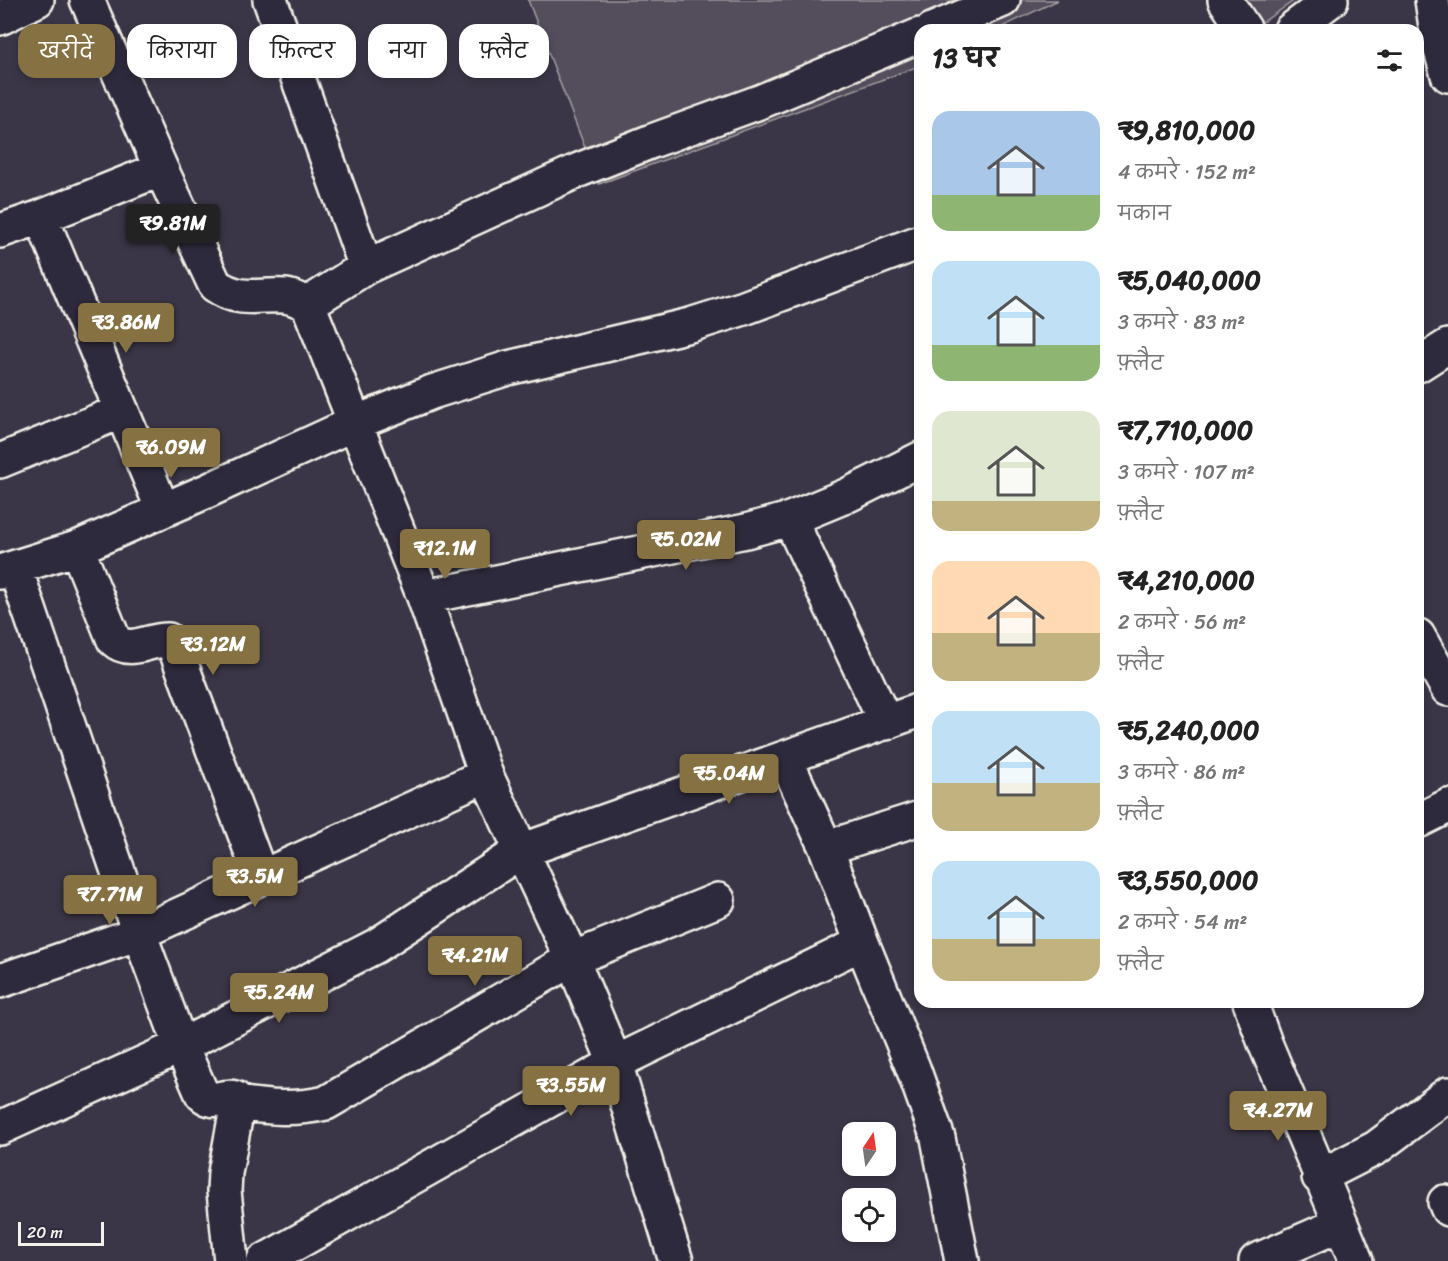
<!DOCTYPE html>
<html lang="hi">
<meta charset="utf-8">
<style>
:root{--surface:#fff;--page:#f6f6f6;--text:#222;--muted:#767676;--accent:#857141}
body{margin:0;font-family:Sriracha,"Playpen Sans Deva",sans-serif;background:var(--page);color:var(--text);height:100vh;display:flex;flex-direction:column;font-size:22px;white-space:nowrap}
*{box-sizing:border-box;margin:0}
p{font-size:20px;color:var(--muted)}
.icon{flex:none;width:33px;height:33px;fill:none;stroke:currentColor;stroke-width:2;stroke-linecap:round;stroke-linejoin:round}
.map{position:relative;flex:1;overflow:hidden}
.side{position:absolute;left:914px;top:24px;width:510px;height:984px;display:flex;flex-direction:column;background:var(--surface);border-radius:18px;box-shadow:0 3px 9px #0003}
.side>*{flex:none}
.top-card{position:absolute;left:18px;top:24px;width:570px;height:54px;display:flex;gap:12px}
.needle{width:39px;rotate:13deg}
.tools{position:absolute;left:842px;top:1122px;display:grid;gap:12px}
.tools a{display:grid;place-items:center;width:54px;height:54px;border-radius:12px;background:var(--surface);box-shadow:0 3px 9px #0003;font-size:30px}
.scale{position:absolute;left:18px;bottom:15px;width:86px;box-sizing:border-box;padding-left:6px;border:3px solid #f4f1e8;border-top:0;font-size:16px;line-height:21px;white-space:nowrap;color:#f4f1e8;-webkit-text-stroke:4px #2f2a3d;paint-order:stroke}
.price{position:absolute;translate:-50% -51px;padding:0 14px;border-radius:6px;background:var(--accent);color:#fff;font-size:20px;line-height:39px;filter:drop-shadow(0 2px 3px #0008)}
.price::after{content:'';position:absolute;left:50%;top:36px;width:18px;height:14px;margin-left:-9px;background:inherit;clip-path:polygon(0 0,100% 0,50% 100%)}
.price.active{background:#222;color:#fff}
ul{padding:0;list-style:none}
li{display:flex;align-items:center;gap:18px;height:150px;padding:0 18px}
li span{display:grid;place-items:center;flex:none;width:168px;height:120px;border-radius:18px;color:#555}
li>.icon{margin-inline-start:auto}
span .icon{width:72px;height:72px;fill:#fffc;stroke-width:1}
li b{font-size:26px}
h2{display:flex;justify-content:space-between;align-items:center;height:72px;padding:0 18px;font-size:26px}
.tag{padding:0 21px;border-radius:18px;background:var(--surface);box-shadow:0 3px 9px #0003;font-size:21px;line-height:54px}
.tag.active{background:var(--accent);color:#fff}
.map>svg:first-child{display:block}
.green{fill:#534e5c;stroke:#a4a0a2;stroke-width:1.5}
.lines{fill:none;stroke-linecap:round;stroke-linejoin:round}
.minor-casing{stroke:#f4f1e8;stroke-width:38}
.minor{stroke:#2f2a3d;stroke-width:33}
</style>
<div class="map">
<svg width="1448" height="1261" viewBox="0 0 1448 1261">
<rect width="100%" height="100%" fill="#3b3647"/>
<filter id="ink" filterUnits="userSpaceOnUse"><feTurbulence type="fractalNoise" baseFrequency=".0167" numOctaves="2"/><feDisplacementMap in="SourceGraphic" scale="12" xChannelSelector="R" yChannelSelector="G"/><feConvolveMatrix kernelMatrix="1 2 1 2 8 2 1 2 1" color-interpolation-filters="sRGB"/></filter>
<g filter="url(#ink)">
<path class="green" d="M 528,0 L 1058,0 L 996,30 L 920,30 L 919,66 L 599,184 Z
M 1225,0 L 1295,0 L 1251,30 Z"/>
<g class="lines">
<g class="minor-casing">
<path id="minor" d="M 270,0 L 366,267
M 1225,0 L 1245,30
M 1432,0 L 1438,40 L 1448,75
M 0,18 L 37,0
M 932,30 L 1003,0
M 1291,30 L 1331,0
M 41,217 L 163,510
M 0,231 L 41,217 L 161,169
M 308,304 L 366,267 L 579,170 L 652,141 L 762,101 L 920,35
M 1418,365 L 1448,346
M 0,461 L 122,411
M 790,519 L 886,723
M 77,548 L 114,640 C 130,655 149,639 168,640 L 175,648 L 261,877
M 15,568 L 139,933 L 181,1046 L 202,1094 C 215,1106 221,1094 235,1098 L 238,1103 L 225,1173 L 224,1191 L 231,1261
M 0,572 L 77,548 L 207,491 L 355,423 L 308,304 C 300,301 294,297 285,296 C 258,294 240,303 215,285 L 161,169 L 87,0
M 424,597 L 746,531 L 790,519 L 848,495 L 920,459
M 1418,636 L 1448,689
M 785,758 L 826,848 L 862,943 L 913,1068 L 938,1138 L 962,1261
M 1418,821 L 1448,806
M 826,848 L 920,818
M 0,981 L 139,933 L 486,775
M 1250,1002 L 1265,1043 L 1341,1224 L 1256,1261
M 238,1103 C 268,1108 296,1110 326,1103 L 572,959 L 718,900
M 0,1128 L 181,1046 L 376,946 L 521,851 L 920,710
M 1319,1177 L 1376,1148 L 1448,1094
M 1445,1202 L 1448,1209
M 1341,1224 L 1356,1261
M 264,1261 L 615,1063 L 862,943
M 676,1261 L 615,1063 L 572,959 L 486,775 L 424,597 L 355,423 L 432,392 L 508,368 L 690,325 L 744,308 L 920,242"/>
</g>
<use href="#minor" class="minor"/>
</g>
</g>
</svg>
<div class="tools">
<a><svg class="needle" viewBox="-14 -14 28 28"><path d="M0-13l5 13h-10z" fill="#e53935"/><path d="M0 13l5-13h-10z" fill="#767676"/></svg></a>
<a><svg class="icon" aria-label="locate" viewBox="0 0 24 24"><circle cx="12" cy="12" r="6"/><path d="M12 2v4M12 18v4M2 12h4M18 12h4"/></svg></a>
</div>
<div class="scale">20 m</div>
<b class="price active" style="left:173px;top:255px">₹9.81M</b>
<b class="price" style="left:126px;top:354px">₹3.86M</b>
<b class="price" style="left:171px;top:479px">₹6.09M</b>
<b class="price" style="left:686px;top:571px">₹5.02M</b>
<b class="price" style="left:445px;top:580px">₹12.1M</b>
<b class="price" style="left:213px;top:676px">₹3.12M</b>
<b class="price" style="left:729px;top:805px">₹5.04M</b>
<b class="price" style="left:255px;top:908px">₹3.5M</b>
<b class="price" style="left:110px;top:926px">₹7.71M</b>
<b class="price" style="left:475px;top:987px">₹4.21M</b>
<b class="price" style="left:279px;top:1024px">₹5.24M</b>
<b class="price" style="left:571px;top:1117px">₹3.55M</b>
<b class="price" style="left:1278px;top:1142px">₹4.27M</b>
<div class="top-card">
<a class="tag active">खरीदें</a>
<a class="tag">किराया</a>
<a class="tag">फ़िल्टर</a>
<a class="tag">नया</a>
<a class="tag">फ़्लैट</a>
</div>
<section class="side">
<h2>13 घर<svg class="icon" aria-label="filters" viewBox="0 0 24 24"><path d="M4 7h16M4 17h16"/><circle cx="9" cy="7" r="2"/><circle cx="15" cy="17" r="2"/></svg></h2>
<ul>
<li><span style="background:linear-gradient(#a9c7e8 70%,#8fb573 0)"><svg class="icon" aria-label="home" viewBox="0 0 24 24"><path d="M3 11l9-7 9 7M6 9v11h12V9"/></svg></span><div><b>₹9,810,000</b><p>4 कमरे · 152 m²</p><p>मकान</p></div></li>
<li><span style="background:linear-gradient(#bfe0f5 70%,#8fb573 0)"><svg class="icon" aria-label="home" viewBox="0 0 24 24"><path d="M3 11l9-7 9 7M6 9v11h12V9"/></svg></span><div><b>₹5,040,000</b><p>3 कमरे · 83 m²</p><p>फ़्लैट</p></div></li>
<li><span style="background:linear-gradient(#dfe7d0 75%,#c2b280 0)"><svg class="icon" aria-label="home" viewBox="0 0 24 24"><path d="M3 11l9-7 9 7M6 9v11h12V9"/></svg></span><div><b>₹7,710,000</b><p>3 कमरे · 107 m²</p><p>फ़्लैट</p></div></li>
<li><span style="background:linear-gradient(#ffd9b3 60%,#c2b280 0)"><svg class="icon" aria-label="home" viewBox="0 0 24 24"><path d="M3 11l9-7 9 7M6 9v11h12V9"/></svg></span><div><b>₹4,210,000</b><p>2 कमरे · 56 m²</p><p>फ़्लैट</p></div></li>
<li><span style="background:linear-gradient(#bfe0f5 60%,#c2b280 0)"><svg class="icon" aria-label="home" viewBox="0 0 24 24"><path d="M3 11l9-7 9 7M6 9v11h12V9"/></svg></span><div><b>₹5,240,000</b><p>3 कमरे · 86 m²</p><p>फ़्लैट</p></div></li>
<li><span style="background:linear-gradient(#bfe0f5 65%,#c2b280 0)"><svg class="icon" aria-label="home" viewBox="0 0 24 24"><path d="M3 11l9-7 9 7M6 9v11h12V9"/></svg></span><div><b>₹3,550,000</b><p>2 कमरे · 54 m²</p><p>फ़्लैट</p></div></li>
</ul>
</section>
</div>
